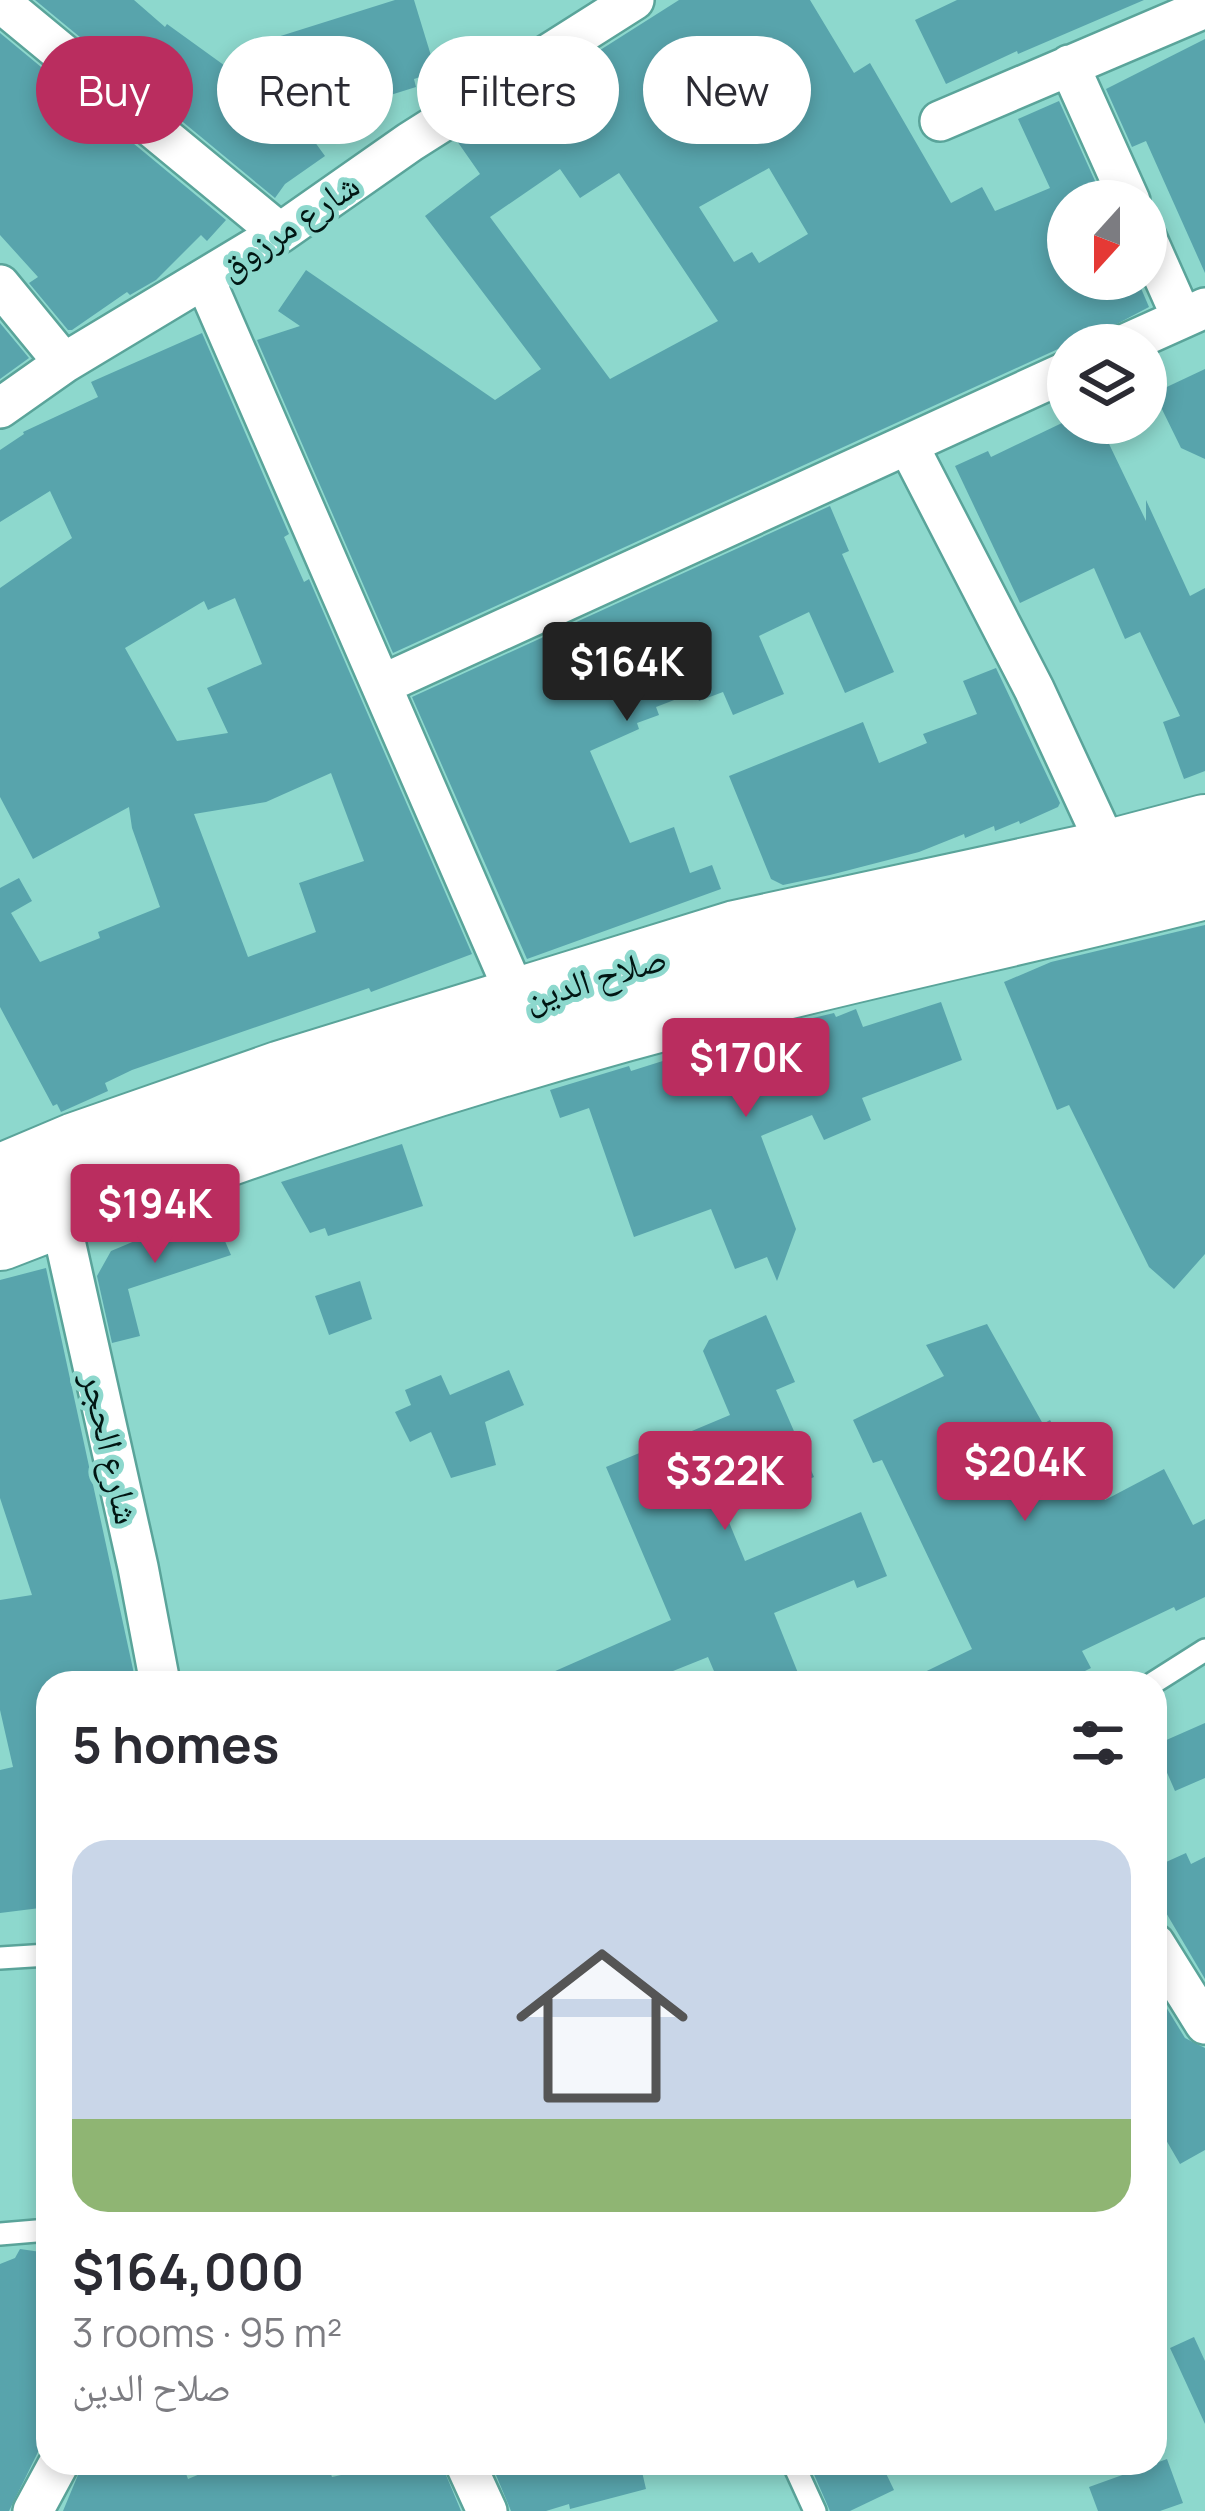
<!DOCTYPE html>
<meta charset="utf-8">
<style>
:root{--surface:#fff;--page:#f2f2f3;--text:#2b2b33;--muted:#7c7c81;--line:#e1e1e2;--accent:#ba2d5f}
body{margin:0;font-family:Manrope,"Noto Naskh Arabic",sans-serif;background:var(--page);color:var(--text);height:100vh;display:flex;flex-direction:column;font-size:45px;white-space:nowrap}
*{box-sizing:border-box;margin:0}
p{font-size:39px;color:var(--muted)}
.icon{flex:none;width:66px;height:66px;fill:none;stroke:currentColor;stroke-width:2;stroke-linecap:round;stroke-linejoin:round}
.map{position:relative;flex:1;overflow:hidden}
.sheet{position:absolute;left:36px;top:1671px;width:1131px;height:804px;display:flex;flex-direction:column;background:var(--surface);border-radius:36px;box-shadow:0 6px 18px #0003}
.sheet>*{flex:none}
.hud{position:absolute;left:36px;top:36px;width:1134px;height:108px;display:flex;gap:24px}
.needle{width:78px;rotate:201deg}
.controls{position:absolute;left:1047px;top:180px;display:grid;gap:24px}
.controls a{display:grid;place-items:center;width:120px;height:120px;border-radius:50%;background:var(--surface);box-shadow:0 6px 18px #0003;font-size:60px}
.price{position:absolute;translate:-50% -102px;padding:0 27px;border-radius:12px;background:var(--accent);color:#fff;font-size:39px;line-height:78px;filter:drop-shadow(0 3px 6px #0008)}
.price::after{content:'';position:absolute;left:50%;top:72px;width:36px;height:27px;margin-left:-18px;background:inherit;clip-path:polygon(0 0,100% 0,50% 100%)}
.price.active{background:#222;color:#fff}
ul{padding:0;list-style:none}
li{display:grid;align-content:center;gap:24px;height:636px;padding:0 36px}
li+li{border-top:3px solid var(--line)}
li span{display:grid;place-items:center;height:372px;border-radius:36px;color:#555}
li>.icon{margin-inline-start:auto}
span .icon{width:216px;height:216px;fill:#fffc;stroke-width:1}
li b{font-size:51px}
h2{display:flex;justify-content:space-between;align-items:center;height:144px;padding:0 36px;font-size:51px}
.chip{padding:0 42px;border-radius:54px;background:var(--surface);box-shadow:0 6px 18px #0003;font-size:42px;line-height:108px}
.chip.active{background:var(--accent);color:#fff}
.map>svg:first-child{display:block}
.building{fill:#58a4ac;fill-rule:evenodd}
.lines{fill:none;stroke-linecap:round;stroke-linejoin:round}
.service-casing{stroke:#5aa49a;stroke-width:26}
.minor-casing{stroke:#5aa49a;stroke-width:44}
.trunk-casing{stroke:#5aa49a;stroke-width:70}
.service{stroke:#fff;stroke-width:21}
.minor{stroke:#fff;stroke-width:39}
.trunk{stroke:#fff;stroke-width:66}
.labels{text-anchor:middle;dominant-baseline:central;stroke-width:10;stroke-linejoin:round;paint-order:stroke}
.street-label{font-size:36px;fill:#011613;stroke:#8dd8cd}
</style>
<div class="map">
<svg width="1205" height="2511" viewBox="0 0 1205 2511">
<rect width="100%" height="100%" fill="#8dd8cd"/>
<path class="building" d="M 35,0 L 134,0 L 165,27 L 167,24 L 297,118 L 271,39 L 395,0 L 414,0 L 436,72 L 414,79 L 416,87 L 301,123 L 325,156 L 285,184 L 275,198 Z
M 679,0 L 810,0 L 854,73 L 870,63 L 951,203 L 982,187 L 995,211 L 1050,188 L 1018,119 L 1059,101 L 1104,201 L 1068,201 L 1068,279 L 1137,279 L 1149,307 L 1077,345 L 1058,349 L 393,653 L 257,340 L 300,326 L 278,311 L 306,270 L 495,400 L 541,369 L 425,216 L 480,174 L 457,141 ZM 769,168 L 808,234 L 759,263 L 752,252 L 734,262 L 699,207 ZM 560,169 L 580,198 L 619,173 L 718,321 L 610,379 L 490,217 Z
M 957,0 L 1144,0 L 1018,54 L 1017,51 L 946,84 L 915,20 Z
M 0,33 L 226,220 L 207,241 L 201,235 L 156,280 L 130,295 L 127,292 L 72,330 L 68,330 L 29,283 L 38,277 L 0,235 Z
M 1205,39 L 1205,273 L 1146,141 L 1132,147 L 1106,89 Z
M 0,323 L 29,358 L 0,379 Z
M 202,333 L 289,534 L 284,537 L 304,582 L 309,579 L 472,954 L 371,992 L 369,988 L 132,1070 L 105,1083 L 108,1091 L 61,1112 L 57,1104 L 53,1106 L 0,1007 L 0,888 L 19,878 L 32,901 L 11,913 L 40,962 L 100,938 L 98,932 L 160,907 L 132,828 L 129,807 L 33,859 L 0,797 L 0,588 L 72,538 L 50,491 L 0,522 L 0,450 L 24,434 L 23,432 L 98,397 L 91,382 ZM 235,598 L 262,664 L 207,688 L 228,733 L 177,741 L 125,648 L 204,601 L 208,610 ZM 331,773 L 364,861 L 299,883 L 316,932 L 248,957 L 194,814 L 266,802 Z
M 1205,369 L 1205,459 L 1181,448 L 1154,393 Z
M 1062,423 L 1099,423 L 1146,521 L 1146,500 L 1190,596 L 1205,588 L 1205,771 L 1184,779 L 1163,722 L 1180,716 L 1140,632 L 1125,639 L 1094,568 L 1020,603 L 955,466 L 988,451 L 991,457 Z
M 830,506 L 849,551 L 842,554 L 894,672 L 845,693 L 809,612 L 759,636 L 784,694 L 733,715 L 723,692 L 699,701 L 695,692 L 656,707 L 659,715 L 637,723 L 639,729 L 590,751 L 630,843 L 674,827 L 690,873 L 712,865 L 721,889 L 527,959 L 412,697 Z
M 996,668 L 1060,803 L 1058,807 L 1020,824 L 1019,821 L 995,831 L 994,826 L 965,838 L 964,834 L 919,852 L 830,875 L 783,885 L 771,879 L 729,776 L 863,722 L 879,763 L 927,743 L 923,734 L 977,714 L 963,681 Z
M 1205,925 L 1205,1254 L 1174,1289 L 1149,1267 L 1069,1105 L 1057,1110 L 1004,982 L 1051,962 Z
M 941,1002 L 962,1060 L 862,1098 L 871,1120 L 824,1140 L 812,1115 L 761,1136 L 796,1229 L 777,1281 L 767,1257 L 735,1269 L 711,1209 L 634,1237 L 589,1108 L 560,1118 L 550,1090 L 629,1066 L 631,1071 L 723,1042 L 794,1088 L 771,1028 L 834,1013 L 836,1017 L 856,1009 L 863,1027 Z
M 402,1144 L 423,1206 L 328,1236 L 325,1228 L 310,1233 L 281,1182 Z
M 211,1209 L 231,1255 L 128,1289 L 140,1336 L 112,1343 L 97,1276 L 111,1251 Z
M 46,1268 L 136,1683 L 48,1683 L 48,1907 L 0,1913 L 0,1770 L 13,1767 L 0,1710 L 0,1600 L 32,1595 L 0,1498 L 0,1280 Z
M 360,1281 L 372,1319 L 329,1335 L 315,1296 Z
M 766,1315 L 795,1382 L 776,1390 L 814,1477 L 726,1515 L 745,1561 L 861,1512 L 887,1576 L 857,1588 L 854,1580 L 774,1613 L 802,1683 L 719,1683 L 708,1657 L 658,1677 L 661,1683 L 528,1683 L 671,1620 L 606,1467 L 730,1415 L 703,1351 L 709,1340 Z
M 987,1324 L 1043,1424 L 1050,1420 L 1091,1492 L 1099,1488 L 1105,1500 L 1164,1469 L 1193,1525 L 1205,1519 L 1205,1597 L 1176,1611 L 1174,1607 L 1082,1651 L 1091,1668 L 1061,1683 L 902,1683 L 972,1649 L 882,1460 L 873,1463 L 853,1420 L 944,1376 L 926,1345 Z
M 509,1370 L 524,1405 L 485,1422 L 496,1465 L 451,1478 L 431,1432 L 410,1442 L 395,1412 L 411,1405 L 405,1390 L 441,1375 L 450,1395 Z
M 1205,1723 L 1205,1778 L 1175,1791 L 1155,1745 Z
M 1186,1853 L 1191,1864 L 1205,1857 L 1205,1979 L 1155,1894 L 1155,1867 Z
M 1155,1989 L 1185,2038 L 1205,2048 L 1205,2150 L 1180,2164 L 1155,2121 Z
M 20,2249 L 48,2253 L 48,2442 L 38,2452 L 9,2511 L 0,2511 L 0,2264 L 15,2258 Z
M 1194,2337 L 1205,2361 L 1205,2424 L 1170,2348 Z
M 1167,2459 L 1183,2503 L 1160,2511 L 1098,2511 L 1089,2487 Z
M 83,2463 L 182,2463 L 188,2479 L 226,2463 L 327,2463 L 332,2477 L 395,2463 L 441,2463 L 461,2511 L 63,2511 Z
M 491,2463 L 501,2463 L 503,2473 L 536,2463 L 542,2463 L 544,2469 L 567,2463 L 640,2463 L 646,2489 L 570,2509 L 569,2504 L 546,2511 L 511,2511 Z
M 809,2463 L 881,2463 L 894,2490 L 850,2511 L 830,2511 Z"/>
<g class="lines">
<g class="service-casing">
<path id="service" d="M 1153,1683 L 1205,1650
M 0,1958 L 48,1955
M 0,2234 L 48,2230
M 793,2463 L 815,2511"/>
</g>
<g class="minor-casing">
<path id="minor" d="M 0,2 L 280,233
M 1069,65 L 1130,201
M 940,121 L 1205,8
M 1146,237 L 1182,318
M 205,280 L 518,1000
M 0,285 L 64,363
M 1123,345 L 1205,308
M 0,408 L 64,363 L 280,233 L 410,142 L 634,0
M 908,445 L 1034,689 L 1110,853
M 381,685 L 1068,371
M 59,1214 L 138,1567 L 160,1683
M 1155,1944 L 1205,2024
M 465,2463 L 487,2511
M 33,2511 L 59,2463"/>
</g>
<g class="trunk-casing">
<path id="trunk" d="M 0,1178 L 76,1146 L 282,1074 L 736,934 L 1110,853 L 1205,828
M 0,1237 C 243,1142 492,1060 745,996 C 898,957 1052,925 1205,886"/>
</g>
<use href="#service" class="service"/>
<use href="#minor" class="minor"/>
<use href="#trunk" class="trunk"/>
</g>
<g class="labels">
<g class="street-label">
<text transform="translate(288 225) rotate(-34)">شارع مرزوق</text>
<text transform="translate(595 977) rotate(-17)">صلاح الدين</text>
<text transform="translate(112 1448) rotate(77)">شارع الحجر</text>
</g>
</g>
</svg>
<div class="controls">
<a><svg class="needle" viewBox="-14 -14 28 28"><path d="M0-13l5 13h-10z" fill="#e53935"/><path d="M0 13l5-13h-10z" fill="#7c7c81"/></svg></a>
<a><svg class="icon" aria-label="layers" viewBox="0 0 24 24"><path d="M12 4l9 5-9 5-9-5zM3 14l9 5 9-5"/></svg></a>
</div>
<b class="price active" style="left:627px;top:724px">$164K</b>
<b class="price" style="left:746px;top:1120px">$170K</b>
<b class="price" style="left:155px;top:1266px">$194K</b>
<b class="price" style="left:1025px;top:1524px">$204K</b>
<b class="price" style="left:725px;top:1533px">$322K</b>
<div class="hud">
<a class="chip active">Buy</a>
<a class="chip">Rent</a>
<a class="chip">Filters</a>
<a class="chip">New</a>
</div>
<section class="sheet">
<h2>5 homes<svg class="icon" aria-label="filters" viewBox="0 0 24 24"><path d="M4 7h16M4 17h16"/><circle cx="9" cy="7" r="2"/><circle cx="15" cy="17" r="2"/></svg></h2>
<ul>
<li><span style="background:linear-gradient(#c9d6e8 75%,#8fb573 0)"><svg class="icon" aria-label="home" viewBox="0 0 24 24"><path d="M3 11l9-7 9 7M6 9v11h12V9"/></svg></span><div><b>$164,000</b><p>3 rooms · 95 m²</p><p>صلاح الدين</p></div></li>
</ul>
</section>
</div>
